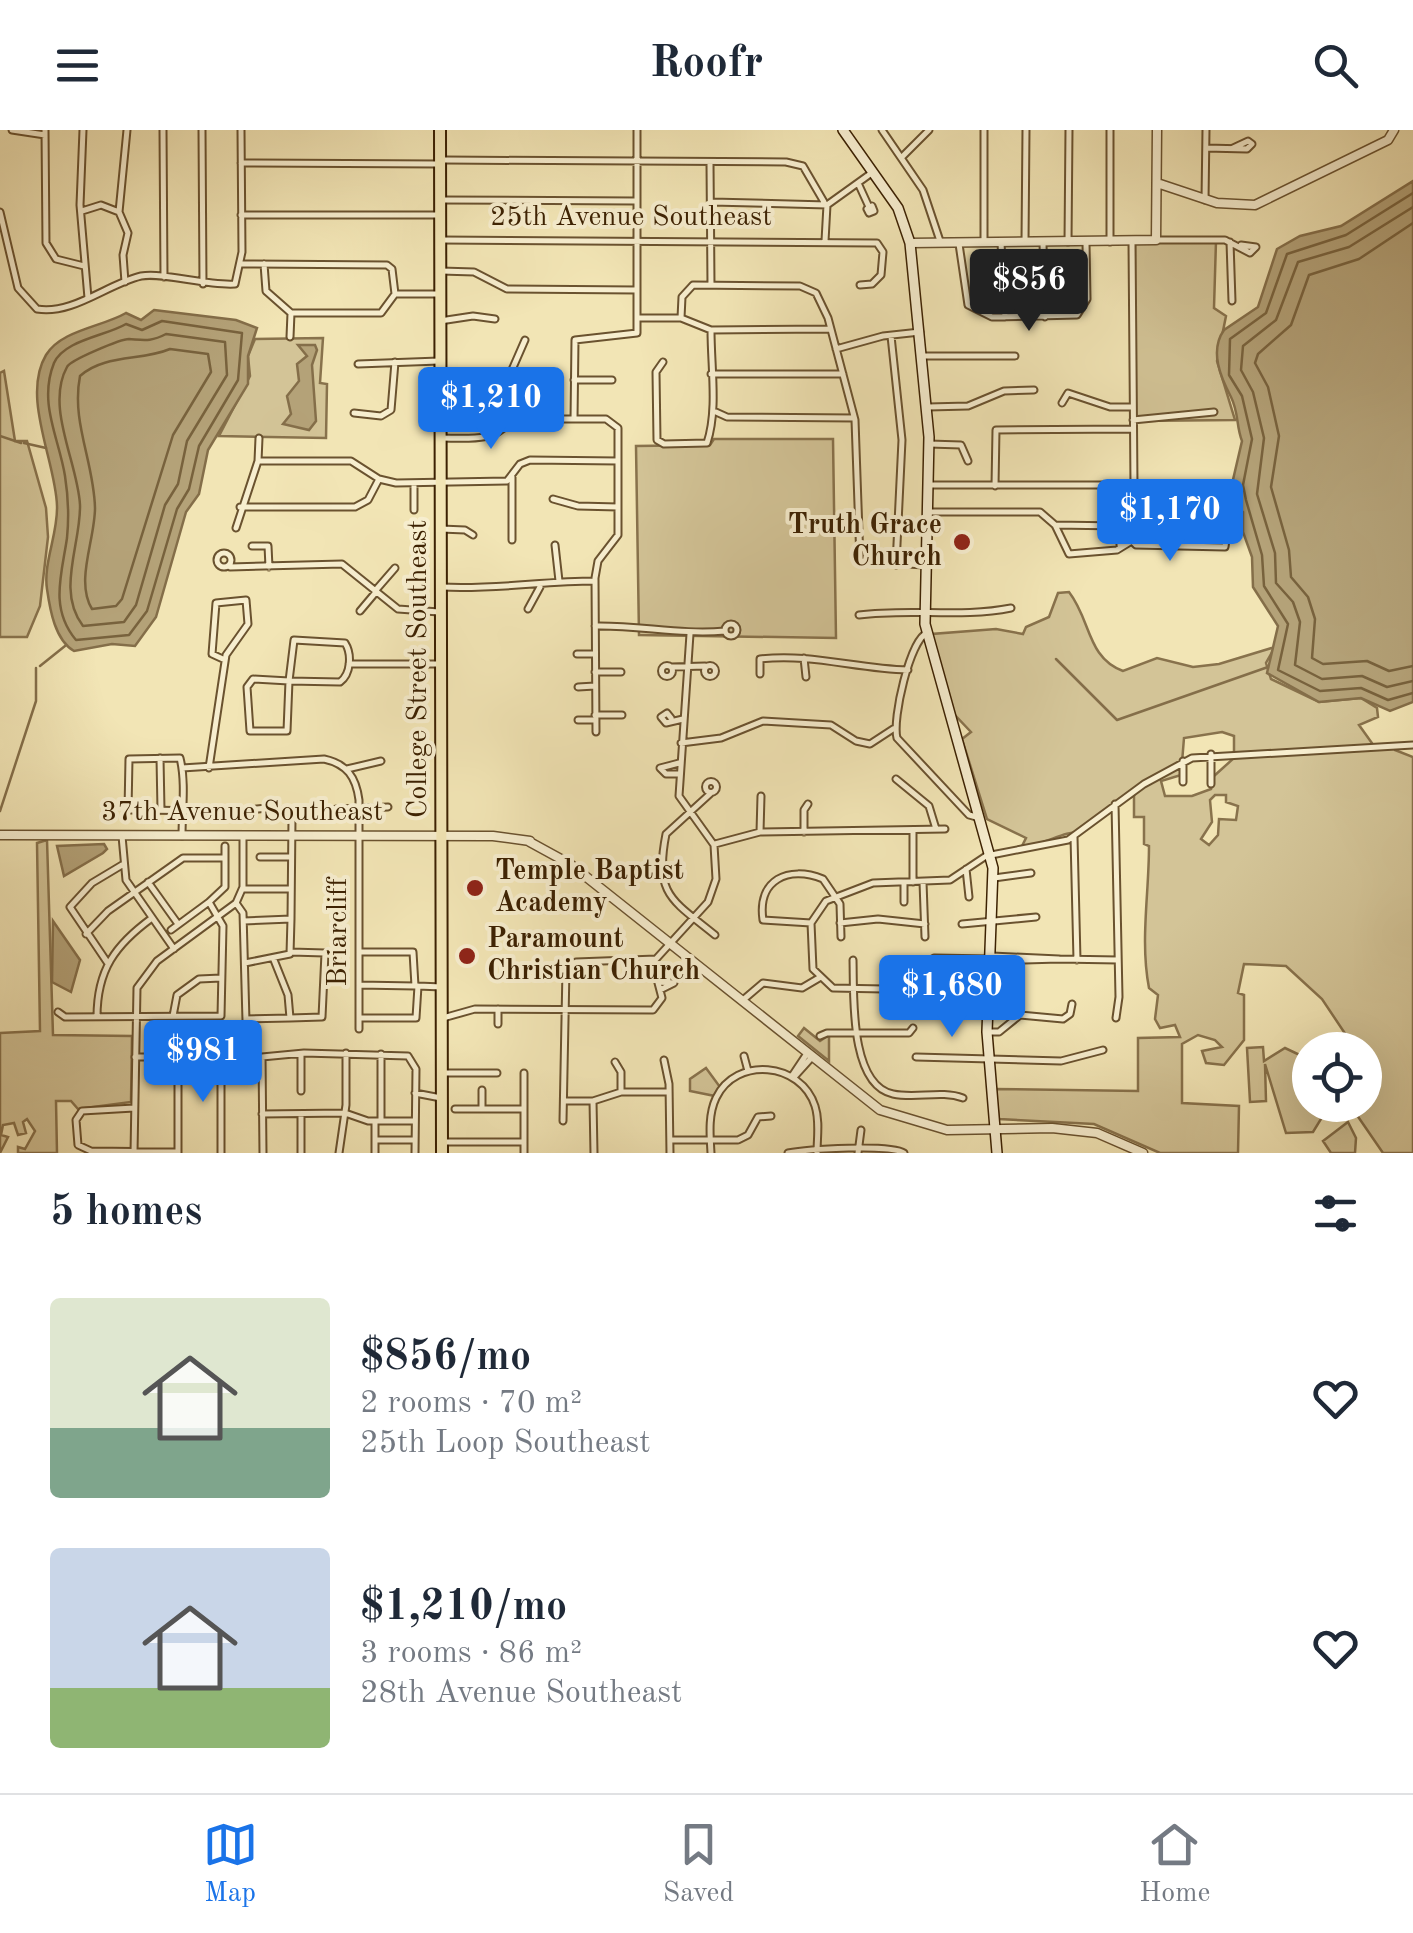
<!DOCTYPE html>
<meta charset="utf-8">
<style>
:root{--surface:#fff;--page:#f2f2f3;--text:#1f2937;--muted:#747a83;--line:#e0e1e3;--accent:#1a73e8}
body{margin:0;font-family:"Old Standard TT",serif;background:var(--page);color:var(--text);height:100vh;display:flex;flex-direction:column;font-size:38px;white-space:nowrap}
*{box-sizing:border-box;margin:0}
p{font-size:32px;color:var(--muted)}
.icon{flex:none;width:55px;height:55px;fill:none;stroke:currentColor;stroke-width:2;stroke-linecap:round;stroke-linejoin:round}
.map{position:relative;height:1023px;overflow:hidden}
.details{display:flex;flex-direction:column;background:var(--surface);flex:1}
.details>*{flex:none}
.fabs{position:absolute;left:1292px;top:902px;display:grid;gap:20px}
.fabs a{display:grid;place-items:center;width:90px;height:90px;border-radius:50%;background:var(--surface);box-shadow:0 10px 40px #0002;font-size:50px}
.price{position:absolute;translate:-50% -85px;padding:0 22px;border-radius:10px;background:var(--accent);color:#fff;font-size:32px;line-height:65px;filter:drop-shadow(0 2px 5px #0008)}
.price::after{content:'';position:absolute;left:50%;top:60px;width:30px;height:22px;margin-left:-15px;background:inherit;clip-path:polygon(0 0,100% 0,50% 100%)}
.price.current{background:#222;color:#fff}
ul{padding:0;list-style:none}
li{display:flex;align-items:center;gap:30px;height:250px;padding:0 50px}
li span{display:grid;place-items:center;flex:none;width:280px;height:200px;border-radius:10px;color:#555}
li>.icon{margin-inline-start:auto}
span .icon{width:120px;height:120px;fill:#fffc;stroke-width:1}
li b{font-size:42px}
h2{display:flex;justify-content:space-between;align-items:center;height:120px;padding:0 50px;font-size:42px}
header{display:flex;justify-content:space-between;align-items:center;height:130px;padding:0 50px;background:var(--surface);font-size:45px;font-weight:700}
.tab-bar{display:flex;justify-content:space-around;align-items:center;height:140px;border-top:2px solid var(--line);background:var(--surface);font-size:28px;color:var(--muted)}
.tab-bar a{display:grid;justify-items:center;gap:5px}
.tab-bar .current{color:var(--accent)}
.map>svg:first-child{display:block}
.green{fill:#d3c497;stroke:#88724c;stroke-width:2.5;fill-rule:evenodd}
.water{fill:#b4a278;stroke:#846e49;stroke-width:2.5}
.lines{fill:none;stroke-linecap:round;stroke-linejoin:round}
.shore{stroke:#78623d;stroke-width:2.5}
.stream{stroke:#846e49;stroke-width:2.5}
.minor-casing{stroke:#6a522f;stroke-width:9}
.tertiary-casing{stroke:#6a522f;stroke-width:11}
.secondary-casing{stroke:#3c2102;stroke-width:12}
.primary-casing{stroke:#3c2102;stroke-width:14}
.minor{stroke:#f7eecf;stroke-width:5}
.tertiary{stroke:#f7eecf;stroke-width:8}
.secondary{stroke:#f7eecf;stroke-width:9}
.primary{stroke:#f2e5b5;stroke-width:10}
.poi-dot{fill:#8f2418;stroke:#f7eecf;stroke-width:4}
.labels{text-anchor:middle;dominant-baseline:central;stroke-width:8;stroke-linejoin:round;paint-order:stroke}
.street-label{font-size:28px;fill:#3c2102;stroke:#f7eecf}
.poi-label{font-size:28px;font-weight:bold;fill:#3c2102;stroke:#f7eecf;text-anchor:start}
</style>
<header><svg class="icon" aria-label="menu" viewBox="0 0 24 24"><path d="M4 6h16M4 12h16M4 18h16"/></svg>Roofr<svg class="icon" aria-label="search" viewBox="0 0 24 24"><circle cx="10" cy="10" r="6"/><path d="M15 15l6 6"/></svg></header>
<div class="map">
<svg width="1413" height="1023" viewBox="0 0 1413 1023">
<rect width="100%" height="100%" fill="#f2e5b5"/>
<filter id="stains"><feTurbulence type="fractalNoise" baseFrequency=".002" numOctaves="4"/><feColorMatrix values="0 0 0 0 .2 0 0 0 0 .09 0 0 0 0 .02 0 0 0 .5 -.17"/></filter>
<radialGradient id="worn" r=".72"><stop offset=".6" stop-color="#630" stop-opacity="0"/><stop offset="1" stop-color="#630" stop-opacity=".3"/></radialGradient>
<path class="green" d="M 1216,111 L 1214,178 L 1226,186 L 1217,231 L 1235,290 L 1134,291 L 1135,112 Z
M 323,208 L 320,253 L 327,254 L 326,308 L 219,306 L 250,246 L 248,226 L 255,209 Z
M 4,241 L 15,311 L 27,311 L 46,378 L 48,407 L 40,476 L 27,507 L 0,507 L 0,243 Z
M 714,309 L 833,309 L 836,508 L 639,505 L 636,316 L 710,315 Z
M 1069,462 C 1091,490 1087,528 1123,541 L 1157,528 L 1193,537 L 1219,534 L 1275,517 L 1266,533 L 1271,549 L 1319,572 L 1361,568 L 1377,578 L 1378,587 L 1359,595 L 1374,616 L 1394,615 L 1395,620 L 1413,627 L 1413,1023 L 1383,1023 L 1350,975 L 1365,975 L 1365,920 L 1344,920 L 1348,908 L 1322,869 L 1286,836 L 1244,834 L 1238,863 L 1244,865 L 1244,910 L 1224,935 L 1206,933 L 1202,921 L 1222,917 L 1215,910 L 1198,905 L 1182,914 L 1182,973 L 1239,976 L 1238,1023 L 1160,1023 L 1094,994 L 999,989 L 995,959 L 1138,961 L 1138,908 L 1180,907 L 1175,895 L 1160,898 L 1155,889 L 1158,865 L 1149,858 C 1140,811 1149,765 1149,716 L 1144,714 L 1144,687 L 1134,687 L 1134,666 L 1118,672 L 1082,702 C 1061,701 1045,716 1022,716 L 1026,708 L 987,689 L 962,609 L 971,602 L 954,584 L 932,504 L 996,499 L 1023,504 L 1026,497 L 1049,487 L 1058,463 ZM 1222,602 L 1234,606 L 1234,628 L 1214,646 L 1211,659 L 1192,666 L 1165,666 L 1161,651 L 1181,645 L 1184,608 ZM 1215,665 L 1226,665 L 1226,672 L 1238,676 L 1236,690 L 1219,689 L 1218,705 L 1209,715 L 1201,709 L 1212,692 L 1210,670 Z
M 47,710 L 53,905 L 132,906 L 131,972 L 78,979 L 71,971 L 56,971 L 57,1023 L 18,1023 L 18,1017 L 25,1019 L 35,1001 L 27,989 L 23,992 L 26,1003 L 18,1005 L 14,993 L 3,995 L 1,1005 L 8,1007 L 0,1023 L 0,903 L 40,901 L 37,713 Z
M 804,898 L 820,911 L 829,905 L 829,931 L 798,906 Z
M 1263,917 L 1264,931 L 1285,918 L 1304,927 L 1310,942 L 1310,975 L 1320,975 L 1321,989 L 1313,1002 L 1286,1003 L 1265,934 L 1266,971 L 1250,972 L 1247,918 Z
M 706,938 L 720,957 L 715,966 L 690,961 L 690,949 Z
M 1348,992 L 1356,1008 L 1355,1023 L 1331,1023 L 1323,1011 Z"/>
<path class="water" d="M 1413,51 L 1413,572 L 1390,581 L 1361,568 L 1319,572 L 1267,543 L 1278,496 L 1253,457 L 1252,427 L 1243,402 L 1243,382 L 1237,377 L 1232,354 L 1242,311 C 1236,296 1239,283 1231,267 C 1221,248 1209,221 1224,200 L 1258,177 L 1277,119 L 1300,106 L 1341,96 Z
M 154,180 L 236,190 L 257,198 L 248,226 L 248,254 L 208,320 L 199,364 L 186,382 L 156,487 L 135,516 L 112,514 L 74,521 C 55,510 50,480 47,459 C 43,433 58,404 57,376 C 56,332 21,267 46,225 C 61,200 102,197 126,183 L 141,190 Z
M 298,215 L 315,215 L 317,220 L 312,235 L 316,291 L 309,300 L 283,294 L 291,284 L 287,266 L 299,251 L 297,234 L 307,226 Z
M 104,714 L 107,719 L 103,723 L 64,746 L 57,716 Z
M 53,791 L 80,830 L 71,862 L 52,852 Z"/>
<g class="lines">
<path class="shore" d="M 1413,63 L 1346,105 L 1287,124 L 1266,183 L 1230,209 L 1229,245 L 1242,266 L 1252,309 L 1243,355 L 1246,370 L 1262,425 L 1264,456 L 1288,494 L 1278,540 L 1320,561 L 1361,558 L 1388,570 L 1413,563
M 1413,77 L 1349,117 L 1298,132 L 1276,190 L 1243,216 L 1241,240 L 1253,262 L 1264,308 L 1257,364 L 1275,423 L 1276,453 L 1293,472 L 1300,492 L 1295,535 L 1322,549 L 1362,546 L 1387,557 L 1413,551
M 1413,93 L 1359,129 L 1309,145 L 1291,195 L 1258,224 L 1255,233 L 1268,257 L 1279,306 L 1271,357 L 1289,420 L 1291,447 L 1308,467 L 1315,489 L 1312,528 L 1323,534 L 1367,531 L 1389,541 L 1413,536
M 162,191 L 242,203 L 238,250 L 199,316 L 189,359 L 177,379 L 147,481 L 129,505 L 76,510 C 49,478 62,443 67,408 C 69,388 68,365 65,346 C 59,308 38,273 54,233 C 64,210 106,206 126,194 L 142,200 Z
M 166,204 L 225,212 L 227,245 L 187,311 L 178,354 L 165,375 L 136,475 L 124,492 L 83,496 C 56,461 81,414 80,375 C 78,333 45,277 67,237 C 70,230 121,209 129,209 C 144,210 151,212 166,204 Z
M 170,219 L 208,224 L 211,242 L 173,305 L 122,469 L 116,476 L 92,479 C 75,451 95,410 95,378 C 94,332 71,292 80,246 C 104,224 142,231 170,219 Z"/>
<path class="stream" d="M 0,306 L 21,313
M 24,313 L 46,318
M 1056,529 L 1117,590 L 1268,537
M 40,536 L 65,516
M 0,681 L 36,571 L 36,538"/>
<g class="minor-casing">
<path id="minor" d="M 12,0 L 45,5
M 45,0 L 46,113 L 56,129 L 84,136
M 83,0 L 80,75 L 88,168
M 163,0 L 164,147
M 202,0 L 203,154
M 882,0 L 923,60 L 940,111
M 984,0 L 984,112
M 1206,18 L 1247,19 L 1252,14 L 1248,11 L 1233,18
M 902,27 L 929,0
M 445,30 L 786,32 L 803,36 L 824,72
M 241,33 L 438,34
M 710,33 L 711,155
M 858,53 L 869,77
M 441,70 L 635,71
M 1205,70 L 1206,0
M 712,72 L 827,75
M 827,75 L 873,42
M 872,76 L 874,81 L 869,83 L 867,79 Z
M 82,81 L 101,75 L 119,82
M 0,82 L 18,158 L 37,179 C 73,185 107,154 141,146 C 164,142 206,156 235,154 L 242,122 L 241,0
M 241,85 L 438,85
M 441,110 L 877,113 L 883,122 L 881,145 L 872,154 L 860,155
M 1156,110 L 1225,110 L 1250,123 L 1256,117 L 1241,115
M 825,111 L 827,75
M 1025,112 L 1026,0
M 1068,112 L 1069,0
M 1110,112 L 1110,0
M 1230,112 L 1232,171
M 1001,113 L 1005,187
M 1043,113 L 1045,187
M 959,114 L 968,175 L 992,187 L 1077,185 L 1087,169 L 1086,113
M 240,134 L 387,135 L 392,139 L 395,164
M 264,134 L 266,161 L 291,183 L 381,183 L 395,164
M 441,141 L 474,142 L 507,159 L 637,160
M 125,152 L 123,125 L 128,103 L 119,82 L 127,0
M 395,164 L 437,164
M 638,188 L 681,188 L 711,200 L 831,199
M 681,188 L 682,167 L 693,155 L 800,156 L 816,163 L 828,188 L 855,290 L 860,431 L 924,435
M 440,191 L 473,186 L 495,189
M 891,206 L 902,310 L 896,435
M 290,207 L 291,183
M 836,219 L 883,206 L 920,202
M 923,226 L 1015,226
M 663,232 L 656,242 L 657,310 L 664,314 L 707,313 C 718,280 711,238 711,200
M 358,234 L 439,231
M 711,244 L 843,244
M 574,250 L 612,250
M 1062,273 L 1068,263 L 1110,277 L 1132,277
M 928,277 L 968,276 L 1004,261 L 1034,260
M 716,282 L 727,287 L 854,288
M 354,283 L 381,286 L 391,280 L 395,232
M 510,289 L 606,289 L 618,298 L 618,405 L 598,431 L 595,448 L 596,602
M 510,289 L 511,242 L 525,210
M 574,289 L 575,210 L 637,203 L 637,0
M 1133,290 L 1214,282
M 441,308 C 463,308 500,313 510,289
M 929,314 L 961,315 L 968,331
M 258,331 L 351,331 L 379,349 L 396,353 L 507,351 L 520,334 L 530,330 L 618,331
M 512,347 L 512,410
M 928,355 L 1211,355
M 995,356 L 996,300 L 1132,299
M 553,369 L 578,376 L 618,377
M 240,377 L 355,377 L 368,370 L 379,349
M 414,380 L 414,353
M 927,382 L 1040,382 L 1055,395 L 1069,424 L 1117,420 L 1130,412 L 1134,354 L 1132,112
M 1055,395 L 1120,396 L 1120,415
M 236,398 L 258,331 L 259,308
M 441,399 L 465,400 L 473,405
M 1131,410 L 1136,415 L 1225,417 L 1229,388
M 555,415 L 559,451
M 252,416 L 268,416 L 269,437
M217 430a7 7 0 1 1 14 0a7 7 0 1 1-14 0Z
M 230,437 L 342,434 L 398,479 L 439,482
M 442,457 C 494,460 543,451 595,451
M 375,461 L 395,438
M 528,479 L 540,457
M 360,481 L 376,462
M 859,485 C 909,478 961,488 1011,478
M725 500a6 6 0 1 1 12 0a6 6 0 1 1-12 0Z
M 595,496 C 640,495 680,505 725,501
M 927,503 C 910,510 892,589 897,608 L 969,685 L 980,688
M 294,510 L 345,513 C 352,524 351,544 340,552 L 289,551 Z
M 577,524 L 595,524
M 804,528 L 806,547
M 349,534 L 441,534
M704.5 541a5.5 5.5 0 1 1 11 0a5.5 5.5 0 1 1-11 0Z
M661.5 541a5.5 5.5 0 1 1 11 0a5.5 5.5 0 1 1-11 0Z
M 671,537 L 705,536
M 595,542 L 621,542
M 760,544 L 760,529 C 811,523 857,539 908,540
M 253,549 L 289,551 L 287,601 L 250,601 L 247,557 Z
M 578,557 L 595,556
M 595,585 L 622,585
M 671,588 L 667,583 L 661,587 L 666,593 L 683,589
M 578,590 L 596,590
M 681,613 L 721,608 L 763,591 L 831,595 L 856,611 L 870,614 L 893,599
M 1211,624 L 1211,654
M 160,628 L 161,680
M 1183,631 L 1183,652
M 182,638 L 324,629 C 347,634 356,647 359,670 L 359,899
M 209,638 L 226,525 L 248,494 L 246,470 L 216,473 L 212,524 L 225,530
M 347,639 L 381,631
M 679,644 L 666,644 L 660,638 L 679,633
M 896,649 L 929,676 L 936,699
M705.5 657a5.5 5.5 0 1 1 11 0a5.5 5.5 0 1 1-11 0Z
M 711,663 L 666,704 C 654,765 672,770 715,805
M 1115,674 L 1119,867 L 1116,888
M 336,679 L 388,677
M 239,681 L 276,677 L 292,688 L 291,789 L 244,791
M 760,702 L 761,666
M 804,702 L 804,680 L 808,674
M 122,706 L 126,750 L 174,819
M 182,706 C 182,681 186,652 180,628 L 129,629 L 128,680 L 232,681
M 243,706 L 243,757 L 236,773 L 243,783 L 247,927
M 1074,707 L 1077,830
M 715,714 L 760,702 L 945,699
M 260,727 L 291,727
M 966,739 L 969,767
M 994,748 L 1031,743
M 148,752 L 178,794
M 904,752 L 904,772
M 913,752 L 913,700
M 923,752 L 925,807
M 244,759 L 291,759
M 811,793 L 763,790 C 757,750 788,735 823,749 L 840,774 L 841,807
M 840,793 L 878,789 L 925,794
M 962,794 L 1036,787
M 171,800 L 209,772
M 86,804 L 108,781 L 183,728 L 225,728
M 359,822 L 413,822 L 415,856 L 359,855
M 990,829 L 934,828 L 884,859 L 833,858 L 813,839 L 811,793 L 826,771 L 873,753 L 950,750 L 986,726 L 1068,710 L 1144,654 L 1192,628 L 1413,615
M 1059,829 L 1118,830
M 853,830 C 854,863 849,955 893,964 C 916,969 941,960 963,968
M 895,830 L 915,862
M 990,831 L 1059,829 L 992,826
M 107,832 L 70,777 L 92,753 L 122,735
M 245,833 L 290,824 L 291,789
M 658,852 L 674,853 L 660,860
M 418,856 L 442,857
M 743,870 L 763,853 L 802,858 L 819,848
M 58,882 L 65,887 L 221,886 L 223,796 L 209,772 L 225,757 L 225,716
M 173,886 L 177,865 L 199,849 L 221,848
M 97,887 C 97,840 115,815 152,788
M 290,888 L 322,887 L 325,823 L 291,822
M 359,888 L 416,888 L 418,856
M 443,888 L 475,879 L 653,880 L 662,868 L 652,830
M 959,888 L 962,830
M 246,889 L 290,888 L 288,865 L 274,830
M 498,894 L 498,879
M 987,902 L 999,902 L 1020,885 L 1063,889 L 1070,884 L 1072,874
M 820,906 L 827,903 L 909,903 L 913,898
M 744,926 L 748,941
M 135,927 L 262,927
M 916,927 L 1061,931 L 1103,920
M 664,930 L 669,954 L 670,1023
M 615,932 L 621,942 L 621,962
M 442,943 L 497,943
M 792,946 L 808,922
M 795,946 L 813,926
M 482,960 L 482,979
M 301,961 L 301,924
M 415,963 L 441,968
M 564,971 L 593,971 L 621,962 L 669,962
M 593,971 L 594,1023
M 134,978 L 82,981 L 76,990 L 78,1015 L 91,1021 L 177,1022
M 455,979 L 524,979
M 262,984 L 345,983 L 368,991 L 413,991
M 375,991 L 375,1023
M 381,991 L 381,924
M 563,991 L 566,839 L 576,832 L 656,829 L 708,772 L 716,749 L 714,715 L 679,666 L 690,504
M 375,1010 L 414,1010
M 670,1010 L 738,1010 L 748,1005 L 758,987 L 771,986
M 442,1012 L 524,1012
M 134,1023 L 137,858 L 157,831 L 236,773
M 178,1023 L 178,927
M 221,1023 L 221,927
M 263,1023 L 262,927 L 304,923 L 408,926 L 416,939 L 415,1023
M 301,1023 L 301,984
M 339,1023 L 346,975 L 346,923
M 524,1023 L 524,943
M 711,1023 C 710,1005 708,985 716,968 C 736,926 801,932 815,976 C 820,991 817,1008 817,1023
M 788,1023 C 807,1019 891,1014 904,1023
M 858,1023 L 861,1000"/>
</g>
<g class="tertiary-casing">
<path id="tertiary" d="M 1157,53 L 1217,73 L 1255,75 L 1388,10 L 1394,0
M 910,113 L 1156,110 L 1157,0
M 0,705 L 493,706 L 530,711
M 528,711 L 570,734 L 880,980 L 947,1000 L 1052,998 L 1097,1003 L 1143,1023"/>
</g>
<g class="secondary-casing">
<path id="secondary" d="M 843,0 L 898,78 L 910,113 L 929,307 L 925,494 L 993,738 L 987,902 L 997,1023"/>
</g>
<g class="primary-casing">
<path id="primary" d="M 440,0 L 442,1023"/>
</g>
<use href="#minor" class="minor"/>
<use href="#tertiary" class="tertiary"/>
<use href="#secondary" class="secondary"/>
<use href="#primary" class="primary"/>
</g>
<g class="poi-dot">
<circle cx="962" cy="412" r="10"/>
<circle cx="475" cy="758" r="10"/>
<circle cx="467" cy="826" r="10"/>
</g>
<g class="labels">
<g class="street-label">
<text x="631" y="88">25th Avenue Southeast</text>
<text transform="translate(419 539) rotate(-90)">College Street Southeast</text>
<text x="242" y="683">37th Avenue Southeast</text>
<text transform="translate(339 802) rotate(-90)">Briarcliff</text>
</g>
<g class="poi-label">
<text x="942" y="396" text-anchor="end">Truth Grace<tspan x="942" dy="32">Church</tspan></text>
<text x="495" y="742">Temple Baptist<tspan x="495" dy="32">Academy</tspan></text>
<text x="487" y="810">Paramount<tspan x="487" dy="32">Christian Church</tspan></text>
</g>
</g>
<rect width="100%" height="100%" filter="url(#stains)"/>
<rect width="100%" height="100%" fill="url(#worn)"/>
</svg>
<div class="fabs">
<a><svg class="icon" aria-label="locate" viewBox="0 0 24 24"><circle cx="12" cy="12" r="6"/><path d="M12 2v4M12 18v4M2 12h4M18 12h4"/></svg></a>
</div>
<b class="price current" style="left:1029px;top:204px">$856</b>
<b class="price" style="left:491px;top:322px">$1,210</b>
<b class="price" style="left:1170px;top:434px">$1,170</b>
<b class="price" style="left:952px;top:910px">$1,680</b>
<b class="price" style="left:203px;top:975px">$981</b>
</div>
<section class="details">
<h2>5 homes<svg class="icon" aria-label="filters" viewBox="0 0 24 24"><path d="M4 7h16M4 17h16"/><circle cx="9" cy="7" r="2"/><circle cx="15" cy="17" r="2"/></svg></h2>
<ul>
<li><span style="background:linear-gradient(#dfe7d0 65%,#7fa58c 0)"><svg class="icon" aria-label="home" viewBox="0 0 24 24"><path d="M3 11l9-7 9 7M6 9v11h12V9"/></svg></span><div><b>$856/mo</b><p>2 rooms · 70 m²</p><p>25th Loop Southeast</p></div><svg class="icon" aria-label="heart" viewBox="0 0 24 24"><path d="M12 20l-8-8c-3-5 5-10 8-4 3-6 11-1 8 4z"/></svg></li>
<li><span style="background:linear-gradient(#c9d6e8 70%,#8fb573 0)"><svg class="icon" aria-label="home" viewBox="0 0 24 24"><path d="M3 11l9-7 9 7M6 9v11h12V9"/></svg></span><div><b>$1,210/mo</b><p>3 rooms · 86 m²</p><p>28th Avenue Southeast</p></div><svg class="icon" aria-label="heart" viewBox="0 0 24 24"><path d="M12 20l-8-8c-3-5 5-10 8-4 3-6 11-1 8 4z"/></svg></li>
</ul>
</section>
<nav class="tab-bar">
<a class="current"><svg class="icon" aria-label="map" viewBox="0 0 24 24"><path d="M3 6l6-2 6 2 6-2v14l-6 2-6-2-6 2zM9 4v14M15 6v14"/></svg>Map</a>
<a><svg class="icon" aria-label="saved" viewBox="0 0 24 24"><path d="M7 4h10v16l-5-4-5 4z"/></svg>Saved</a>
<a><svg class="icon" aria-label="home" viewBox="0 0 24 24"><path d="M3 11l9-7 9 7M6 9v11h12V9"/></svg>Home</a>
</nav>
